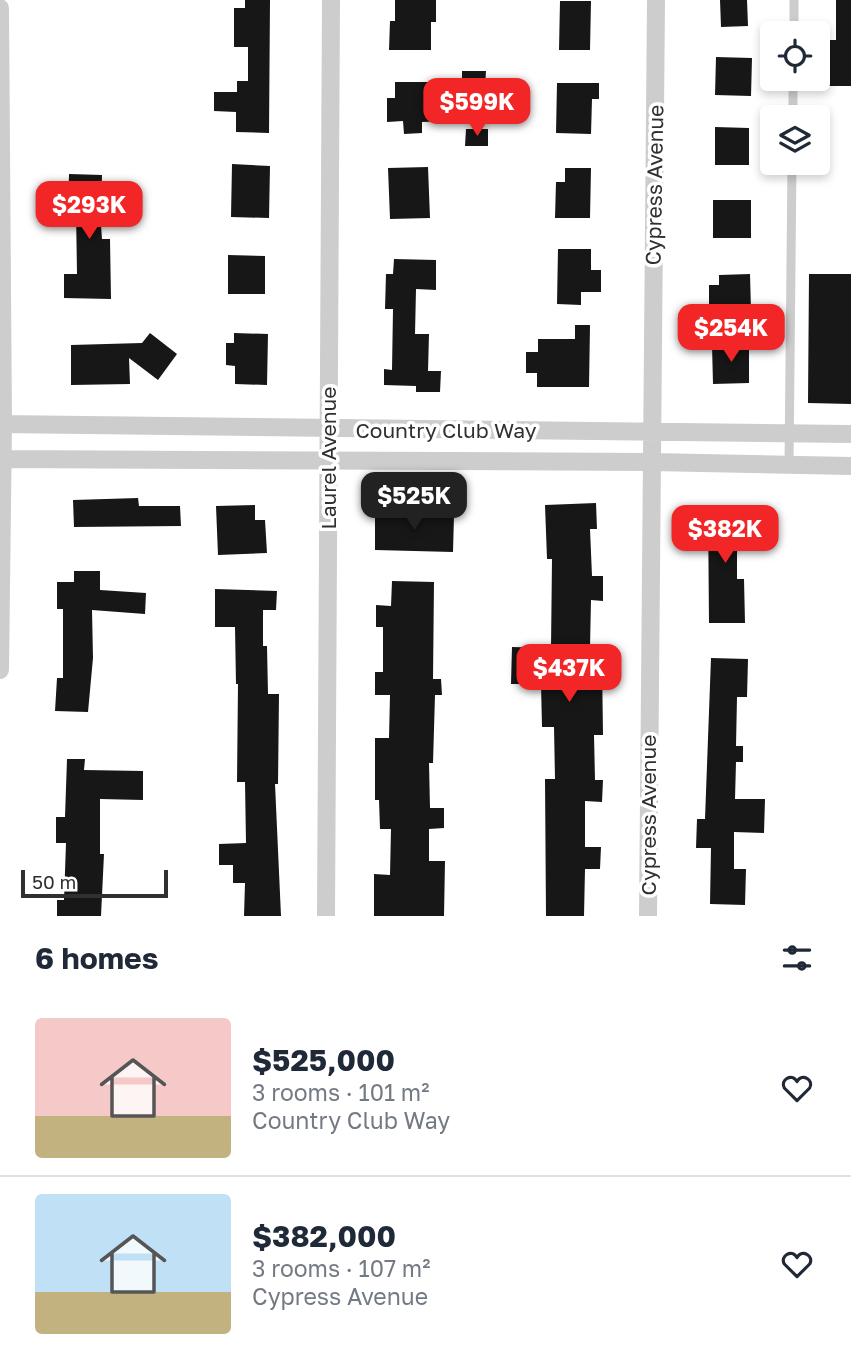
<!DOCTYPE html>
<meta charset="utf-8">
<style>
:root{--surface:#fff;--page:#f2f2f3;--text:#1f2937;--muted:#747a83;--line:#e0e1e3;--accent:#f32627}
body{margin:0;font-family:"Golos Text",sans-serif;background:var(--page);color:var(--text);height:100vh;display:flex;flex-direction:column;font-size:26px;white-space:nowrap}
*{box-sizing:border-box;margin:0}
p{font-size:23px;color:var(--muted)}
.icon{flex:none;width:38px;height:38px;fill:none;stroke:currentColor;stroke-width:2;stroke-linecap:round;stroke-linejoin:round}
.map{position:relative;height:916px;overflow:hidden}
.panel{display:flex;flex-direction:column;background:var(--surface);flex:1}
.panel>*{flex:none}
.controls{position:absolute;left:760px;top:21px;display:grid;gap:14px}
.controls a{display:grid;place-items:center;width:70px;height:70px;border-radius:7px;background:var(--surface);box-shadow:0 4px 10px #0003;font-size:35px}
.scale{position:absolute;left:21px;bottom:18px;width:147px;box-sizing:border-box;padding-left:7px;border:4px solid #303030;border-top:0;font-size:19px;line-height:24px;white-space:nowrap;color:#303030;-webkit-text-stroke:5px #fff;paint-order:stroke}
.price{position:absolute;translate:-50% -60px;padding:0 16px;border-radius:14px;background:var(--accent);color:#fff;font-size:23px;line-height:46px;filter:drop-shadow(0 2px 4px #0008)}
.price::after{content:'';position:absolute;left:50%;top:42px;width:21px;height:16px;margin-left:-10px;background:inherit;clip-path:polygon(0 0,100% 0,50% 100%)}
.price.on{background:#222;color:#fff}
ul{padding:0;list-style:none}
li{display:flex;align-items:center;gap:21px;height:175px;padding:0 35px}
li+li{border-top:2px solid var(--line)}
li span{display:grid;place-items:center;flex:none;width:196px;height:140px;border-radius:7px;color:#555}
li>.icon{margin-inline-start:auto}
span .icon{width:84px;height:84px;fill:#fffc;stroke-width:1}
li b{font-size:30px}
h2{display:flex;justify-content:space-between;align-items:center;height:84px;padding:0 35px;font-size:30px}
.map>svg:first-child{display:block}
.building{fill:#171717}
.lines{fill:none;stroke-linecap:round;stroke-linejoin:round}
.lane{stroke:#cdcdcd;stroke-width:9}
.street{stroke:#cdcdcd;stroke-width:18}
.labels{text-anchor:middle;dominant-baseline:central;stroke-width:7;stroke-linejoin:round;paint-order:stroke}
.street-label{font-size:21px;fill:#303030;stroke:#fff}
</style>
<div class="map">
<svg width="851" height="916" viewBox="0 0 851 916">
<rect width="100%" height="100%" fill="#fff"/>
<path class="building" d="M 245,0 L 270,0 L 269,133 L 236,132 L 236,112 L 214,111 L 214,92 L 237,92 L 237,81 L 248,81 L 248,47 L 234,47 L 234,8 L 245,8 Z
M 395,0 L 436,0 L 436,22 L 431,22 L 431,50 L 389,50 L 390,21 L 395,21 Z
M 720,0 L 747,0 L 748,26 L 721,27 Z
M 836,0 L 851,0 L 851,86 L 826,86 L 826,40 L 836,40 Z
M 560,1 L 591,1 L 590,50 L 559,50 Z
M 716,57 L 752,58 L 751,96 L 715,95 Z
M 462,71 L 486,71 L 485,87 L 462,86 Z
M 395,82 L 430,82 L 430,93 L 450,93 L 450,121 L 422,122 L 422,133 L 404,134 L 403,121 L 387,122 L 387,98 L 395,98 Z
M 557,83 L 599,83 L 599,99 L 592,99 L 591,134 L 556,133 Z
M 715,127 L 749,128 L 749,165 L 715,165 Z
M 466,129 L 488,129 L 488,146 L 465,146 Z
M 232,164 L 270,166 L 269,218 L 231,217 Z
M 428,167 L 430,218 L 390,219 L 388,168 Z
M 565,168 L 591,168 L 590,218 L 555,218 L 556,182 L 565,182 Z
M 69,174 L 102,175 L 101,225 L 102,239 L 110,239 L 111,299 L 64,298 L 64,274 L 77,274 L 76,210 L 68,210 Z
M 713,200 L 751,200 L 751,238 L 713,238 Z
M 558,249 L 591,249 L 591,270 L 601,270 L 601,292 L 581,292 L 581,305 L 557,304 Z
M 228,255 L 265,256 L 265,294 L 228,294 Z
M 394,259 L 436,260 L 436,290 L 416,289 L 415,334 L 429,334 L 428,371 L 441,371 L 440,392 L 416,392 L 416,386 L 384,385 L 384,369 L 392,370 L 393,309 L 385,309 L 386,274 L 393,274 Z
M 750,274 L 751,310 L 709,311 L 709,285 L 719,285 L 719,275 Z
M 809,274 L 851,274 L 851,404 L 808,403 Z
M 575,325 L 590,325 L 589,387 L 537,387 L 537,373 L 526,373 L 526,352 L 538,352 L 538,339 L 575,339 Z
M 150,333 L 177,354 L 158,380 L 129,358 L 130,384 L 71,385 L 71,345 L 142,343 Z
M 234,333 L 268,334 L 267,385 L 235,384 L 235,366 L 226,365 L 226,343 L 234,343 Z
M 712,345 L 749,345 L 749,383 L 713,384 Z
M 138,498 L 139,506 L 180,506 L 181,526 L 74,527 L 73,500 Z
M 596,503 L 597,529 L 590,529 L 592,576 L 603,576 L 603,601 L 591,600 L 590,647 L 596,647 L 596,662 L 602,662 L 603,735 L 594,735 L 595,780 L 603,780 L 602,802 L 585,801 L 585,847 L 601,847 L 600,869 L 585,869 L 584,916 L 546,916 L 545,779 L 555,779 L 554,727 L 542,727 L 541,684 L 511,684 L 512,647 L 551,648 L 552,559 L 547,559 L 545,505 Z
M 255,505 L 255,520 L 265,520 L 267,553 L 218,555 L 216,506 Z
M 708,505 L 742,505 L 742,535 L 737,535 L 737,579 L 744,579 L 745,623 L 709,623 Z
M 375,512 L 454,515 L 453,552 L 375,550 Z
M 74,571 L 100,571 L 100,590 L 146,593 L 145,614 L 92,610 L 93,658 L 88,712 L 55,711 L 57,678 L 63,678 L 63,609 L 57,609 L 57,582 L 74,582 Z
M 392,581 L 434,582 L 433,679 L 441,679 L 442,695 L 435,695 L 433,763 L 429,763 L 430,808 L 444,808 L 444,828 L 429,829 L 429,861 L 445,861 L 444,916 L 374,916 L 374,874 L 390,875 L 391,829 L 380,829 L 379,800 L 375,800 L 375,738 L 389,738 L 390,695 L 375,695 L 375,672 L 383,672 L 383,627 L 376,627 L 376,605 L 391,606 Z
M 215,589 L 277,591 L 276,610 L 263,610 L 263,646 L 267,646 L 268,694 L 279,694 L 278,784 L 275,784 L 281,916 L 244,916 L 245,883 L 233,883 L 233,865 L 219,865 L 219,844 L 246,843 L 245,782 L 237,782 L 238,684 L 236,684 L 235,627 L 215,627 Z
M 711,658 L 748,659 L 747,697 L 737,697 L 736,746 L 743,746 L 743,762 L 736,762 L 735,799 L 765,799 L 764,833 L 734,832 L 734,869 L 746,869 L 745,905 L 710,904 L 711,848 L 696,848 L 697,819 L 705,819 Z
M 67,759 L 85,759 L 84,770 L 143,771 L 143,800 L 100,799 L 100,854 L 104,854 L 101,916 L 57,916 L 57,900 L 64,900 L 66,843 L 56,843 L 56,817 L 65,817 Z"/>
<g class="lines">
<path class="lane" d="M 794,33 L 794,0
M 793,117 L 793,79
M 789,466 L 792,163"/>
<path class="street" d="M 0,8 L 3,424 L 0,670
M 0,424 L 851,434
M 0,459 L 651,462 L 851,466
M 326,916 L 331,0
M 648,916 L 656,0"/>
</g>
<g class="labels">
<g class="street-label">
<text transform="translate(654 185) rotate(-89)">Cypress Avenue</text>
<text x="446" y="430">Country Club Way</text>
<text transform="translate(328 458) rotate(-90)">Laurel Avenue</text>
<text transform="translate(648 815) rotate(-90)">Cypress Avenue</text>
</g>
</g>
</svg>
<div class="controls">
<a><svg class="icon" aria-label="locate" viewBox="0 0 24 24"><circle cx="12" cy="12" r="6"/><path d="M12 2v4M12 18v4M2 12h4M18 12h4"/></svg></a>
<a><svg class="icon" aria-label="layers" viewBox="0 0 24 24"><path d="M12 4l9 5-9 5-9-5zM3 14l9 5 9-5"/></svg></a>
</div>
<div class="scale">50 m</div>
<b class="price" style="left:477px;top:138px">$599K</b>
<b class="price" style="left:89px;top:241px">$293K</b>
<b class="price" style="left:731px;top:364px">$254K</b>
<b class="price on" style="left:414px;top:532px">$525K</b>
<b class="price" style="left:725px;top:565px">$382K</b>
<b class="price" style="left:569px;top:704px">$437K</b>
</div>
<section class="panel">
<h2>6 homes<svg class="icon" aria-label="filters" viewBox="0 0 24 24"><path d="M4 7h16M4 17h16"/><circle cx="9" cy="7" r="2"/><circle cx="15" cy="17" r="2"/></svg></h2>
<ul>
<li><span style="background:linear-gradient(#f6c9c9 70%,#c2b280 0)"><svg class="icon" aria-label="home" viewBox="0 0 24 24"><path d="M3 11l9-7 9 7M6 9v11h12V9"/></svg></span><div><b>$525,000</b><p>3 rooms · 101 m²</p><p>Country Club Way</p></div><svg class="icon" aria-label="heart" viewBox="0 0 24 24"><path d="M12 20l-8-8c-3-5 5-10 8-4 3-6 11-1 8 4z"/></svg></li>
<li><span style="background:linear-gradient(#bfe0f5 70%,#c2b280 0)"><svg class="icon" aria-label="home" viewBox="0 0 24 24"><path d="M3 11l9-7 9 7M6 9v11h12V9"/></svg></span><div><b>$382,000</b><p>3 rooms · 107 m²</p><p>Cypress Avenue</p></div><svg class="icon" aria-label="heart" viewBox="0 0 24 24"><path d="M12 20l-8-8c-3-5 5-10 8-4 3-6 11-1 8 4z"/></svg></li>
</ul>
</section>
